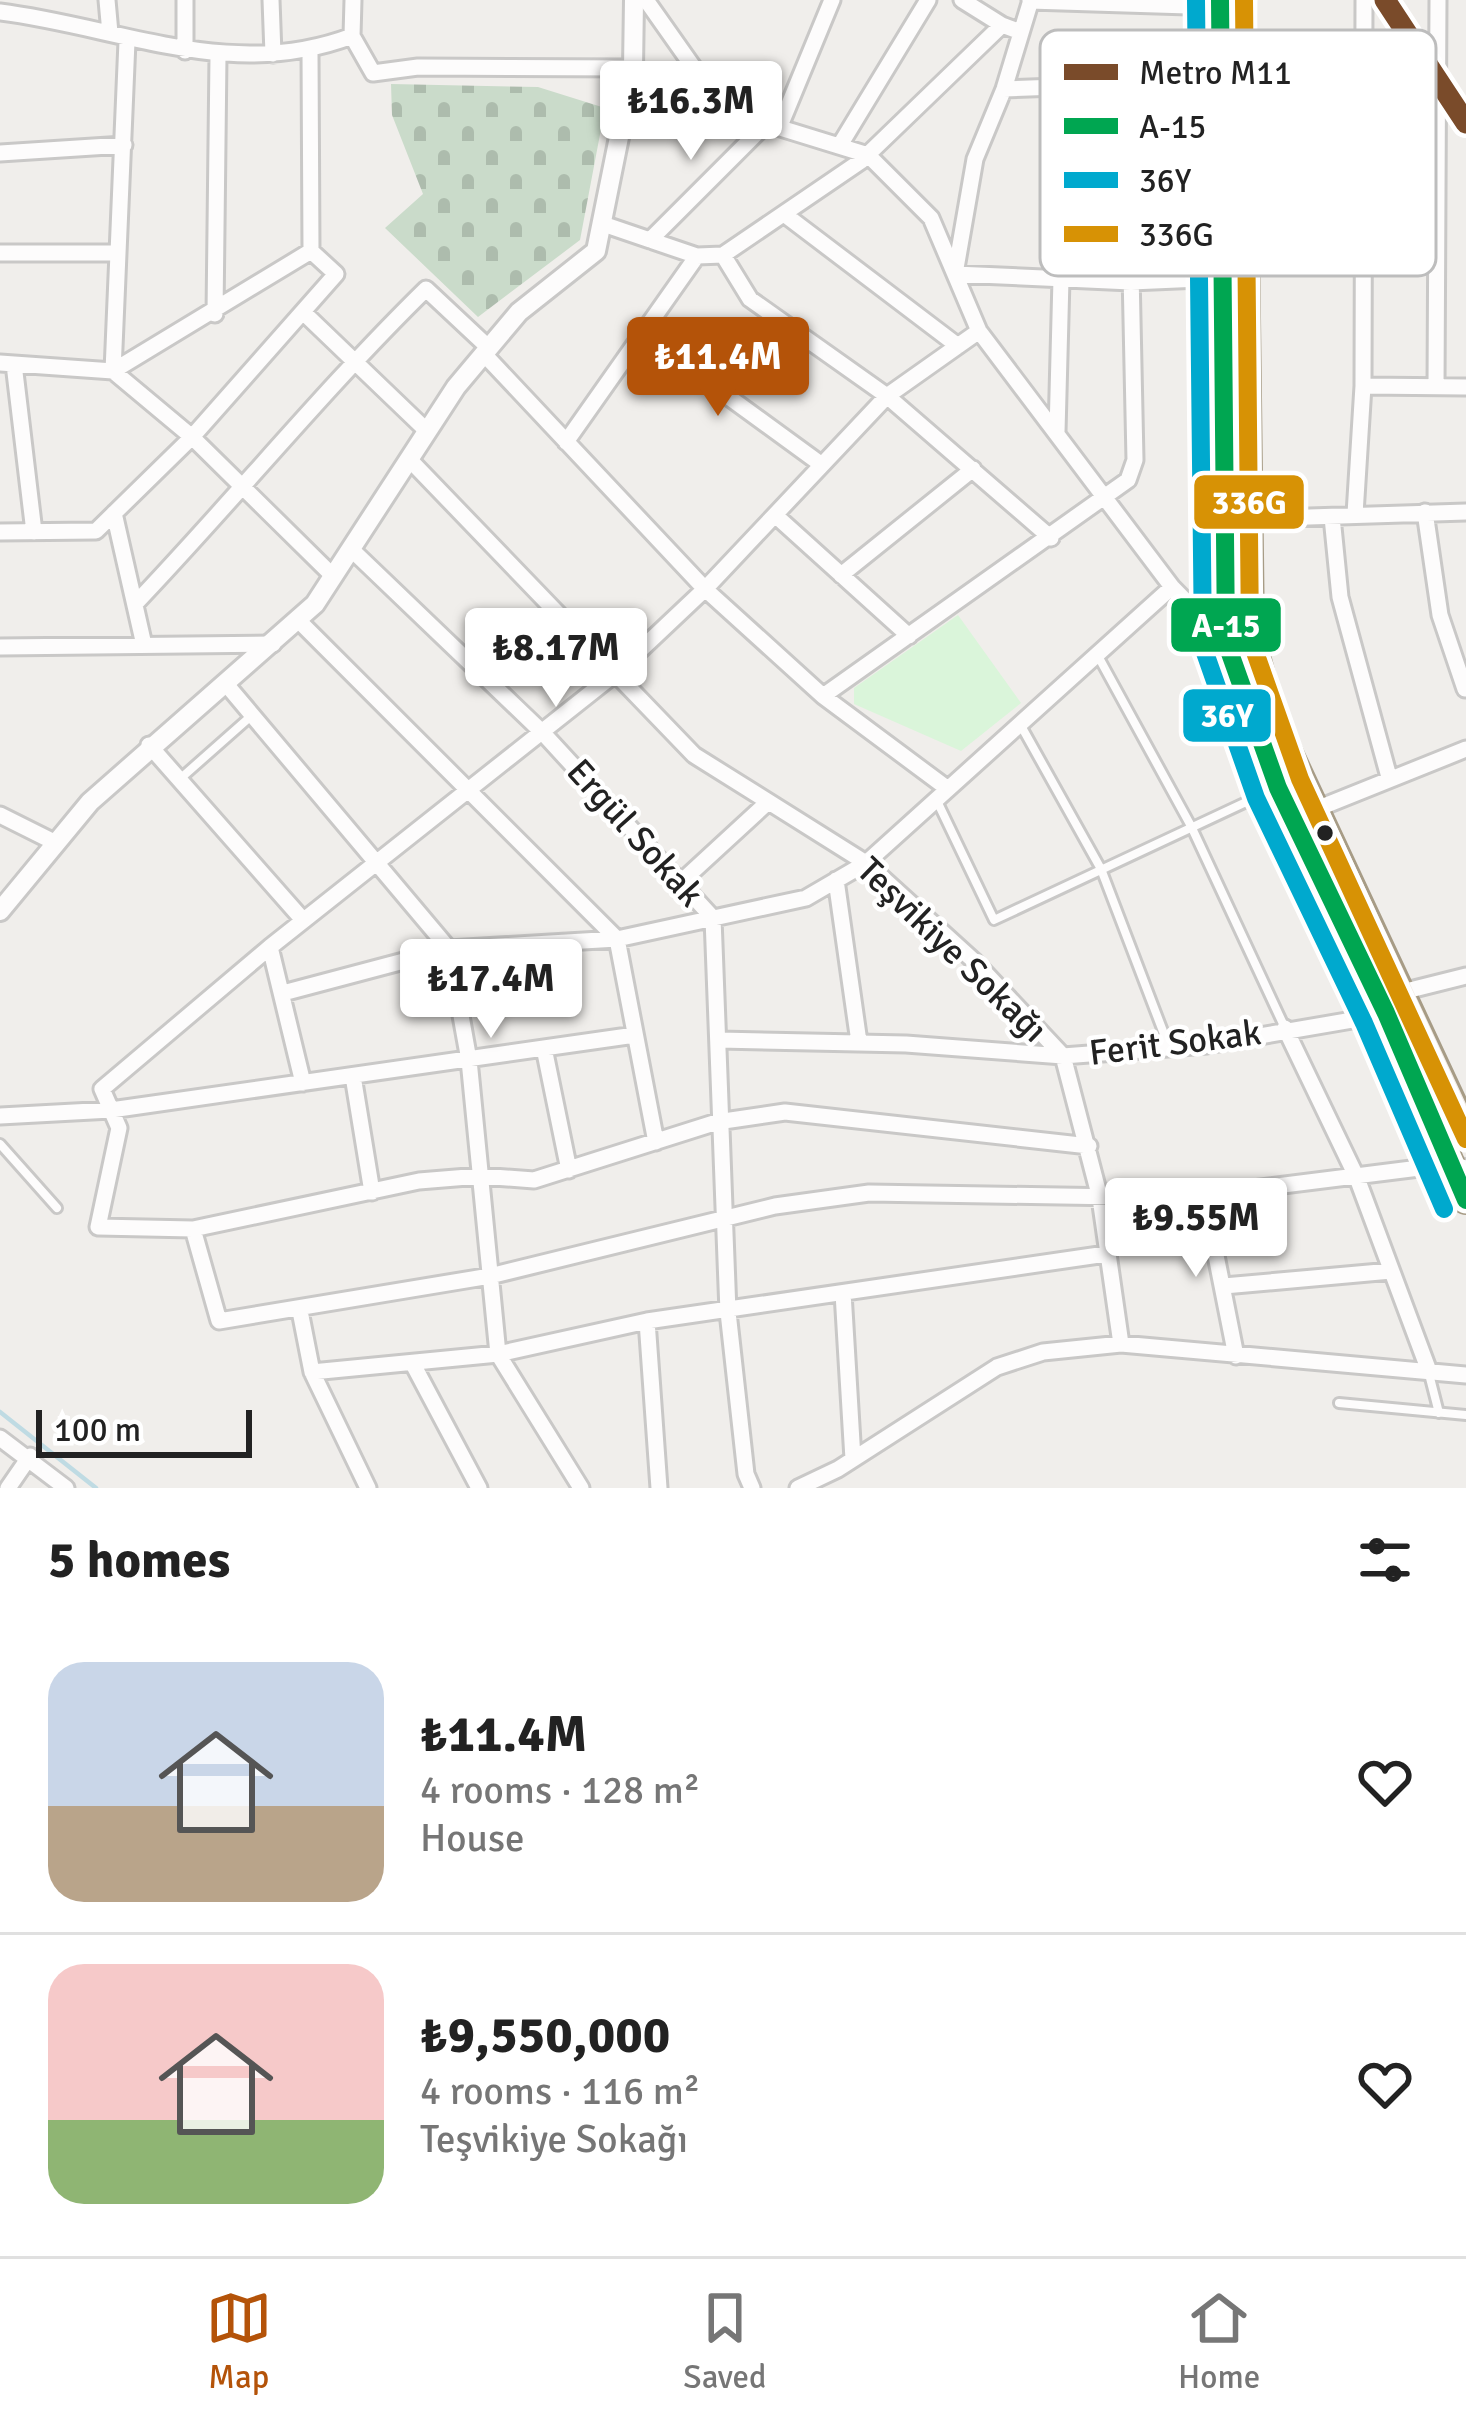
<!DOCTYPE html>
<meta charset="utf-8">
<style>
:root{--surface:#fff;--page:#f2f2f2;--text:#222;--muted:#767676;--line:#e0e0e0;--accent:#b45309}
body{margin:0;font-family:Signika,sans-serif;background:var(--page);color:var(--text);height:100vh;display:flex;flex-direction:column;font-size:45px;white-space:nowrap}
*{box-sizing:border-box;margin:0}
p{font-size:39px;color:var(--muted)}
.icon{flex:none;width:66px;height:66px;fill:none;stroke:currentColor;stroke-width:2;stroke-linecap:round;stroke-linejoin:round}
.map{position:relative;height:1488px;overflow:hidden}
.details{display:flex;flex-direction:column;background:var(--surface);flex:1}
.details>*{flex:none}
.scale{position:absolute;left:36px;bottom:30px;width:216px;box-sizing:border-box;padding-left:12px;border:6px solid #222;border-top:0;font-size:33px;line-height:42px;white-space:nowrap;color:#222;-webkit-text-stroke:9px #fff;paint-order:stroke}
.price{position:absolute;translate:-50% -102px;padding:0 27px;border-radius:12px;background:#fff;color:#222;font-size:39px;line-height:78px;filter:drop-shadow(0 3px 6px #0008)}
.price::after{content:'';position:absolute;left:50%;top:72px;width:36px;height:27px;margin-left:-18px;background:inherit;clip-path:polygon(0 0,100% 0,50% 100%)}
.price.current{background:var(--accent);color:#fff}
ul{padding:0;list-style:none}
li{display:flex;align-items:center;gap:36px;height:300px;padding:0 48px}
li+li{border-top:3px solid var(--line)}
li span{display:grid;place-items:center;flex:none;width:336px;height:240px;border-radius:36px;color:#555}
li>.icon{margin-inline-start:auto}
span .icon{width:144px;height:144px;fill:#fffc;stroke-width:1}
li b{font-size:51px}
h2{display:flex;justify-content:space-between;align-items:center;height:144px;padding:0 48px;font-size:51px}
.menu{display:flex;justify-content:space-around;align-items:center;height:168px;border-top:3px solid var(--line);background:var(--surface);font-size:33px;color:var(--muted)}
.menu a{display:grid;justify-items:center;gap:6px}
.menu .current{color:var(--accent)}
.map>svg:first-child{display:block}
.cemetery{fill:url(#cemetery-stones)}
.park{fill:#daf5da}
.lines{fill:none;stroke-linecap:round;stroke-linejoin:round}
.stream{stroke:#bfdbe3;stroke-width:4.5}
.service-casing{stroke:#c9c8c7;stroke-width:14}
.minor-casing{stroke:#c9c8c7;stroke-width:21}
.tertiary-casing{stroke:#c9c8c7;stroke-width:24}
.primary-casing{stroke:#a79c86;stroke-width:30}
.service{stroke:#fdfcfc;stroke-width:8}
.minor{stroke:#fdfcfc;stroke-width:15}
.tertiary{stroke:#fdfcfc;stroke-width:18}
.primary{stroke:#f3ede7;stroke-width:24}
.bus-1-casing{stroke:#fff;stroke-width:27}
.bus-2-casing{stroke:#fff;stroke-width:27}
.bus-3-casing{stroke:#fff;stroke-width:27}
.bus-1{stroke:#00a651;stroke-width:18}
.bus-2{stroke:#00a9ce;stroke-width:18}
.bus-3{stroke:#d79205;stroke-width:18}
.metro-1-casing{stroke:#fff;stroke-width:30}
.metro-1{stroke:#7a4b2a;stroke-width:21}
.bus-dot{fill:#222;stroke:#fff;stroke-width:4.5}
.labels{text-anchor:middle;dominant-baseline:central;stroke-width:9;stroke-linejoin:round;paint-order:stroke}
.street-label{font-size:36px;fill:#222;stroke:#fff}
.key{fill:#fff;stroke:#bdbdbd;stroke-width:3}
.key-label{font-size:33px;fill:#222}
.line-badge{stroke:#fff;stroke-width:4.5}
.badge-label{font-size:33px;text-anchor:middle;font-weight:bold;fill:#fff}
</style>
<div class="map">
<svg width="1466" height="1488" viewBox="0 0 1466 1488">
<defs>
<pattern id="cemetery-stones" width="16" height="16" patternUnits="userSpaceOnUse" patternTransform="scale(3)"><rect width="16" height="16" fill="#cadbca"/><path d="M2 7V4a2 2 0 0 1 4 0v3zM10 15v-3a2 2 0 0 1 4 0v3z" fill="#adbcad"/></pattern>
</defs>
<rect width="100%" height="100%" fill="#f0eeeb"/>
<path class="cemetery" d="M 391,84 L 538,87 L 605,108 L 580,240 L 478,317 L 385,228 L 423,194 L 392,115 Z"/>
<path class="park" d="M 958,615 L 1021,703 L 961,751 L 854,704 L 854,688 Z"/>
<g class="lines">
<path class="stream" d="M 0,1412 L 96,1488"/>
<g class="service-casing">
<path id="service" d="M 1098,656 L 1191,826 L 1285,1028
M 1020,724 L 1101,869 L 1169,1047
M 181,778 L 250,717
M 937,801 L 994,920 L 1274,789
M 0,1144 L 57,1208
M 1429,1374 L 1439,1413
M 1339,1403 L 1466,1415"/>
</g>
<g class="minor-casing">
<path id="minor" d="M 107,0 L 110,33
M 271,0 L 273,54
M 353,0 L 352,36 L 373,73 L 418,67 L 633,68
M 646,0 L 701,78 L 748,118 L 868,155 L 931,218 L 979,331 L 1172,587 L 1226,642
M 962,0 L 1002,25
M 1031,0 L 1004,89 L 975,159 L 955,274 L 1131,282 L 1223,278
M 1030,1 L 1220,7
M 0,12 C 120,27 231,82 352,36
M 185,51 L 185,0
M 310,52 L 311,251
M 1004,89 L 1221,81
M 780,126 L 832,0
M 840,145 L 928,0
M 0,153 L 124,145
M 784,214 L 958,346
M 1245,215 L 1435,211
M 603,224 L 697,256 L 723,255 L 861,161 L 1002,25 L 1021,32
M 650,240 L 767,123
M 0,253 L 118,253
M 723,255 L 750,299 L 887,396 L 1051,538
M 303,312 L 427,431
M 215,314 L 218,56
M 979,331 L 887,396 L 705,589 L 616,673 L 270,947 L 102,1089 L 119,1128 L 98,1227 L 193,1229 L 419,1181 L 480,1176 L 534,1180 L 717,1122 L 785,1112 L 1089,1146
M 642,334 L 822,465
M 484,354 L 705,589 L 823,696 L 948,789
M 0,363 L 113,371
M 14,364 L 34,532
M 113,371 L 127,41
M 113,371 L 192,437 L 333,576
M 1363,386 L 1466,387
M 1436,387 L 1438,0
M 1057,432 L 1066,87
M 566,442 L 697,256
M 409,459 L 694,755 L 866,863 L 974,961 L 1063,1056 L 1100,1198 L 1121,1344
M 1425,512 L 1440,615 L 1465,689
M 114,513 L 144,645
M 1355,514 L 1363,386 L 1364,0
M 775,515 L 909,636
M 1332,517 L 1340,597 L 1389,777
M 1246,519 L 1466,512
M 0,532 L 96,531 L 192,437 L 336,274 L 311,251 L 113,371
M 351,549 L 543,733 L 713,918 L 728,1312 L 746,1474 L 752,1488
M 841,575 L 973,469
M 135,604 C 234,500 324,389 426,289 L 489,348
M 298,620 L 617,939 L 656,1142
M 0,647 L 273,644
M 226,684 L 449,949 L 469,1060 L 498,1354 L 581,1488
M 823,696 L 1128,480 L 1135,460 L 1127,85
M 149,745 L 303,920
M 1314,810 L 1466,749
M 0,815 L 54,842
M 836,880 L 859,1042
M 680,883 L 768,802
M 270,947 L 303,1083
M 1402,992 L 1466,976
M 283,993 L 449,949 L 617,939 L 806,898 L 866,863 L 1172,587
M 1285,1028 L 1357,1178 L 1429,1371
M 719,1040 L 906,1044 L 1063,1056 L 1207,1045 L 1393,1013
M 544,1048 L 569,1170
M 353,1076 L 372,1192
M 0,1116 L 111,1110 L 635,1035
M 1204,1195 L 1236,1356
M 193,1229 L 219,1321 L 490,1276 L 775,1206 L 869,1193 L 1180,1198 L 1451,1164 L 1466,1168
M 1224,1286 L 1391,1271
M 843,1293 L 853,1459
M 300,1311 L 312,1372 L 368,1488
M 647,1321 L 659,1488
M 414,1366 L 479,1488
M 312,1372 L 498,1354 L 647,1321 L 1106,1254
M 0,1438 L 66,1488
M 8,1488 L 30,1456
M 798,1488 L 838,1469 L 997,1367 L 1043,1352 L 1121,1344 L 1466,1375"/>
</g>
<g class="tertiary-casing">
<path id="tertiary" d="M 0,911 L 90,802 L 315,604 L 456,387 L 519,312 L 596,251 L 633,68 L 634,0"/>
</g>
<g class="primary-casing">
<path id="primary" d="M 1220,0 L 1226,642 L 1278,788 L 1386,1013 L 1466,1200
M 1242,0 L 1250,634 L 1273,719 L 1466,1132"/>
</g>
<use href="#service" class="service"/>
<use href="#minor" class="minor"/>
<use href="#tertiary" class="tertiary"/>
<use href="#primary" class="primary"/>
<g class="bus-1-casing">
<path id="bus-1" d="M 1220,0 L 1226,642 L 1278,788 L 1386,1013 L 1466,1200"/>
</g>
<g class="bus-2-casing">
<path id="bus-2" d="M 1196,0 L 1203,647 L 1256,798 L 1364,1023 L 1444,1209"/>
</g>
<g class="bus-3-casing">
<path id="bus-3" d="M 1244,0 L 1250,638 L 1300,779 L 1466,1139"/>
</g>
<use href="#bus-1" class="bus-1"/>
<use href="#bus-2" class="bus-2"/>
<use href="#bus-3" class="bus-3"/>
<g class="metro-1-casing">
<path id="metro-1" d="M 1385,0 L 1466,123"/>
</g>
<use href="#metro-1" class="metro-1"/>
</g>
<circle class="bus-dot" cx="1325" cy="833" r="10"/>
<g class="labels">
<g class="street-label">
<text transform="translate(635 833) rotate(48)">Ergül Sokak</text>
<text transform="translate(952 950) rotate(44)">Teşvikiye Sokağı</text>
<text transform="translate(1175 1043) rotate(-7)">Ferit Sokak</text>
</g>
</g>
<rect x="1040" y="30" width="396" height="246" rx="18" class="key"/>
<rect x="1064" y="64" width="54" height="16" fill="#7a4b2a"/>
<rect x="1064" y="118" width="54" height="16" fill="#00a651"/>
<rect x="1064" y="172" width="54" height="16" fill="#00a9ce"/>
<rect x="1064" y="226" width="54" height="16" fill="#d79205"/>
<g class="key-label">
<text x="1139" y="84">Metro M11</text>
<text x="1139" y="138">A-15</text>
<text x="1139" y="192">36Y</text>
<text x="1139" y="246">336G</text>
</g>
<g class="line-badge">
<rect x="1192" y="473" width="114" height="58" rx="12" fill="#d79205"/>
<rect x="1169" y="596" width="114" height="58" rx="12" fill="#00a651"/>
<rect x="1181" y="687" width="92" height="57" rx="12" fill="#00a9ce"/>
</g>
<g class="badge-label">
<text x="1249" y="514">336G</text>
<text x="1226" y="637">A-15</text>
<text x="1227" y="727">36Y</text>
</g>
</svg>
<div class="scale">100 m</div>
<b class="price" style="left:691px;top:163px">₺16.3M</b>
<b class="price current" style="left:718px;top:419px">₺11.4M</b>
<b class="price" style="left:556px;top:710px">₺8.17M</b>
<b class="price" style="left:491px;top:1041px">₺17.4M</b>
<b class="price" style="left:1196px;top:1280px">₺9.55M</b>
</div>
<section class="details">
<h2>5 homes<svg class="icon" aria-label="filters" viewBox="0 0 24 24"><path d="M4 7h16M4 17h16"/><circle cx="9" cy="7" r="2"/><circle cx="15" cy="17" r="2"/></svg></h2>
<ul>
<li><span style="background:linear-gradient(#c9d6e8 60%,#b9a48a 0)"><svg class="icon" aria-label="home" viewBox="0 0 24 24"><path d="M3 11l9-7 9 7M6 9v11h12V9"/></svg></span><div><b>₺11.4M</b><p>4 rooms · 128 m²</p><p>House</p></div><svg class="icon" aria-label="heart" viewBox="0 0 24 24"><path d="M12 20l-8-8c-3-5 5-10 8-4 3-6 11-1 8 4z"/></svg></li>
<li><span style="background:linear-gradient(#f6c9c9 65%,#8fb573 0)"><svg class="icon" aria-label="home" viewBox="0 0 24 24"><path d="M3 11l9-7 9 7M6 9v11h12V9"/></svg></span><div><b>₺9,550,000</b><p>4 rooms · 116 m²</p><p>Teşvikiye Sokağı</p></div><svg class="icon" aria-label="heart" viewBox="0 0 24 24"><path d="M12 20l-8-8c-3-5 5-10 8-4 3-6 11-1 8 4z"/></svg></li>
</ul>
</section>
<nav class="menu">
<a class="current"><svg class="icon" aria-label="map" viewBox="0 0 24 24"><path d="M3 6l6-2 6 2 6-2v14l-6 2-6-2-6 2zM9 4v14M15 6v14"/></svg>Map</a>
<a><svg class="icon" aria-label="saved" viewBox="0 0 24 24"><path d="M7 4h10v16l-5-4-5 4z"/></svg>Saved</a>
<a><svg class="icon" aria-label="home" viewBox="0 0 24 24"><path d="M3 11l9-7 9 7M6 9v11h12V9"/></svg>Home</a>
</nav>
